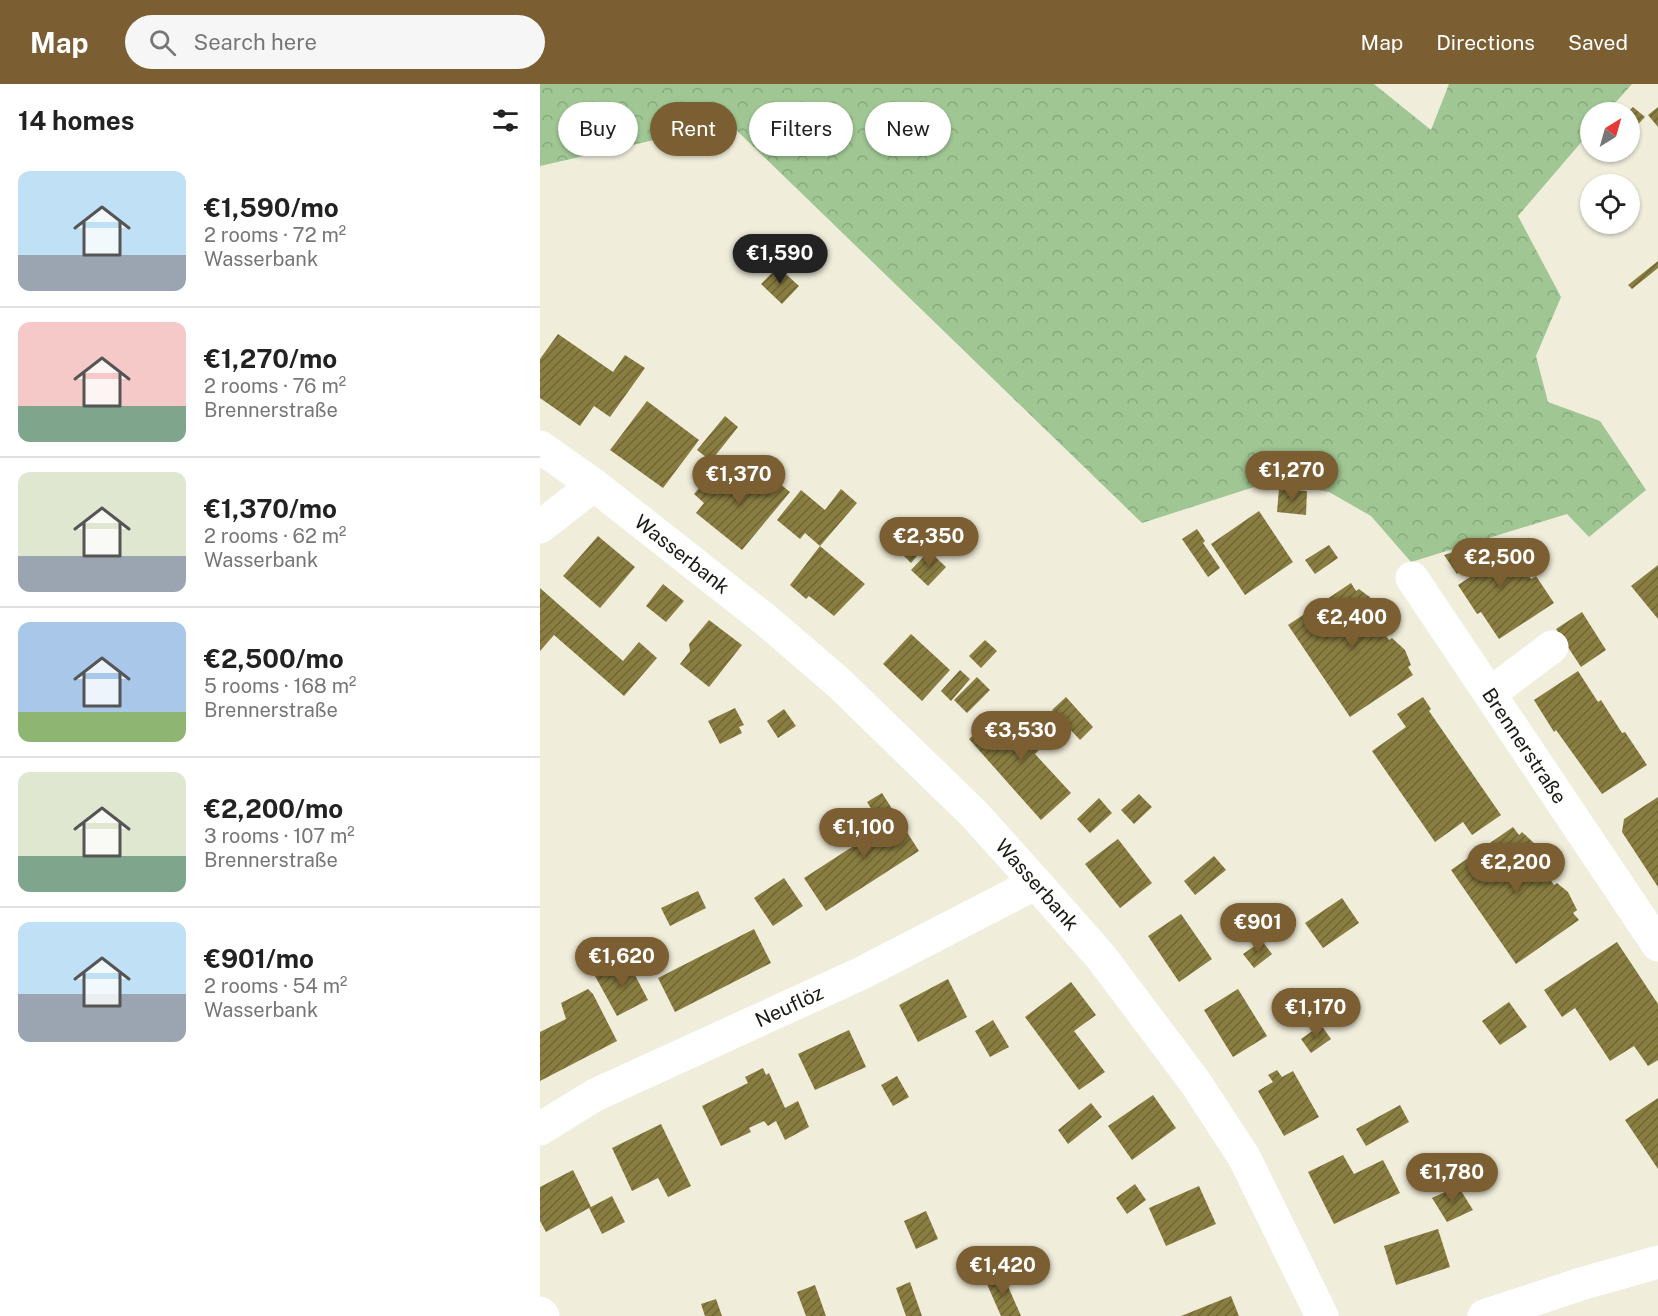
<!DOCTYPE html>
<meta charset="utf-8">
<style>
:root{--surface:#fff;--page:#f6f6f6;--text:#222;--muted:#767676;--line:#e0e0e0;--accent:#7b5f32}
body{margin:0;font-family:"Public Sans",sans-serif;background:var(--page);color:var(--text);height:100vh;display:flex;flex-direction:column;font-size:22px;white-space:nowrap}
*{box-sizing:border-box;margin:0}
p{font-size:20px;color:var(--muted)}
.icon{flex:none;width:33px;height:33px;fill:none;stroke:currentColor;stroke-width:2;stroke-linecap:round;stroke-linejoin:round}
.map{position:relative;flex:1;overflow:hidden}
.drawer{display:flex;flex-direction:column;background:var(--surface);width:540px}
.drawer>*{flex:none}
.banner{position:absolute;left:18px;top:18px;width:570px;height:54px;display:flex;gap:12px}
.needle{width:39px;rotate:37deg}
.tools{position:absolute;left:1040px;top:18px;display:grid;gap:12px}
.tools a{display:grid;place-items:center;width:60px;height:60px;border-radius:50%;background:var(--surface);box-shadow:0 2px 4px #0004;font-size:30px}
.price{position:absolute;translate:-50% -51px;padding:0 14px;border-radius:21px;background:var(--accent);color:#fff;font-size:20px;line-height:39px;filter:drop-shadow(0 2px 3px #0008)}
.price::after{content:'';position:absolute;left:50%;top:36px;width:18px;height:14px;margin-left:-9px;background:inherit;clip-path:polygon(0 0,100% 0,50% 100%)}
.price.active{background:#222;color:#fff}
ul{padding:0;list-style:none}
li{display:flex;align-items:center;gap:18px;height:150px;padding:0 18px}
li+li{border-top:2px solid var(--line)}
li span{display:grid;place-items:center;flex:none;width:168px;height:120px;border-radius:12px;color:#555}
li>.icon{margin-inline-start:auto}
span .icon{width:72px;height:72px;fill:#fffc;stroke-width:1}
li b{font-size:26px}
h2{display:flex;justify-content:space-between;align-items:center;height:72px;padding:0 18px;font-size:26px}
.tag{padding:0 21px;border-radius:27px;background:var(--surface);box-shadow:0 2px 4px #0004;font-size:21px;line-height:54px}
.tag.active{background:var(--accent);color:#fff}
header{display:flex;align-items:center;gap:36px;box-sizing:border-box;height:84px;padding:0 30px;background:var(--accent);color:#fff}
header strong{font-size:28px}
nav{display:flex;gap:33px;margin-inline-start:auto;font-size:21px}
.search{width:420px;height:54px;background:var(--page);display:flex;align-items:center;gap:15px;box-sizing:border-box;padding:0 21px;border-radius:33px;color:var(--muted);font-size:22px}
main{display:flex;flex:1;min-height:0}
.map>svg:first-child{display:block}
.forest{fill:url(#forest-crowns)}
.building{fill:url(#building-hatch)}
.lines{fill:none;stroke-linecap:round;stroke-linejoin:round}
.minor{stroke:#fff;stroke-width:33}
.labels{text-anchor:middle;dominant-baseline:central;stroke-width:4.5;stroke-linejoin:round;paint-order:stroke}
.street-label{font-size:20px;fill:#1a1913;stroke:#fdfae9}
</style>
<header>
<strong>Map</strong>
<div class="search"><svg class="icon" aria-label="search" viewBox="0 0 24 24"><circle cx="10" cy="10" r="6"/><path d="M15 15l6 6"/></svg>Search here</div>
<nav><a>Map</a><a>Directions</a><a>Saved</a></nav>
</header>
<main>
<section class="drawer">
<h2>14 homes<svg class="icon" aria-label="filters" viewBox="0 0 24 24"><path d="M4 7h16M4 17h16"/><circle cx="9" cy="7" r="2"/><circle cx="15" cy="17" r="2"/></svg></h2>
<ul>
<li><span style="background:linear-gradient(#bfe0f5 70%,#9aa5b1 0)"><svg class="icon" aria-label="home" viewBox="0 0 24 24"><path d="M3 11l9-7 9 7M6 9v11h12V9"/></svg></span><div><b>€1,590/mo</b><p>2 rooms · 72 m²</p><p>Wasserbank</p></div></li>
<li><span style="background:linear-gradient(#f6c9c9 70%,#7fa58c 0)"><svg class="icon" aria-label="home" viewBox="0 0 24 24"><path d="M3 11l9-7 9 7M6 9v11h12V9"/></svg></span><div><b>€1,270/mo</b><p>2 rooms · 76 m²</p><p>Brennerstraße</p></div></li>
<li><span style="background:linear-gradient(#dfe7d0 70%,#9aa5b1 0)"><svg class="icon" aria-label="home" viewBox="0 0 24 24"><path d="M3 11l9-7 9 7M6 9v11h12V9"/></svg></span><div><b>€1,370/mo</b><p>2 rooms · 62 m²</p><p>Wasserbank</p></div></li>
<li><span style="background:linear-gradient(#a9c7e8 75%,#8fb573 0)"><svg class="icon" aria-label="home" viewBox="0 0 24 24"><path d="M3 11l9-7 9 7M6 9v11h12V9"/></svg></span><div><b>€2,500/mo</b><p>5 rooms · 168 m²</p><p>Brennerstraße</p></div></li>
<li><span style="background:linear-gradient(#dfe7d0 70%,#7fa58c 0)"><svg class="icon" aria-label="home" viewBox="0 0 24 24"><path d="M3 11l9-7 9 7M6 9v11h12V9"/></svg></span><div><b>€2,200/mo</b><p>3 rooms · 107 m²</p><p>Brennerstraße</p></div></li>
<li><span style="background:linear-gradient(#bfe0f5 60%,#9aa5b1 0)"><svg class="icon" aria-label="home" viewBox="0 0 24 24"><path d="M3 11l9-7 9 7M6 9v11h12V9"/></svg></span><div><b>€901/mo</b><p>2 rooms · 54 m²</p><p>Wasserbank</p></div></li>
</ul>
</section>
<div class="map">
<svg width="1118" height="1232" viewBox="0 0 1118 1232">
<defs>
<pattern id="forest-crowns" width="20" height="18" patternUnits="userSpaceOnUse" patternTransform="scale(1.5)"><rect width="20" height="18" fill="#9fc693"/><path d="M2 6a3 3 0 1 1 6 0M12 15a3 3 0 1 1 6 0" fill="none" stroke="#88aa7e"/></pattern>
<pattern id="building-hatch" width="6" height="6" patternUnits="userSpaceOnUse" patternTransform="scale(1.5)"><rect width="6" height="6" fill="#897d41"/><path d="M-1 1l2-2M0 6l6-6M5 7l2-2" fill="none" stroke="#6f6635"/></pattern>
</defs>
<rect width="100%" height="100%" fill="#f0eddb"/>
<path class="forest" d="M 0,0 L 834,0 L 891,46 L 909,0 L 1092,0 L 1067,28 L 1050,28 L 1050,48 L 978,132 L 1021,213 L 996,272 L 1008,318 L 1060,337 L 1106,406 L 1049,453 L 1027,430 L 871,478 L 831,432 L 789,408 L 733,397 L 602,439 L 189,39 L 0,82 Z"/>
<path class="building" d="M 1093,23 L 1105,33 L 1089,50 L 1089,27 Z
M 1118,23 L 1118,43 L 1108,31 Z
M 1118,177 L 1118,184 L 1092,205 L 1088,201 Z
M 238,183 L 259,202 L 242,220 L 221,200 Z
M 18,250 L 73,288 L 85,271 L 105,284 L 70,333 L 54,322 L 40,342 L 0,314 L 0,275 Z
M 107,317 L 159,356 L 123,404 L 70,366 Z
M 185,332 L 198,343 L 171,377 L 157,366 Z
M 190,386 L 213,405 L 217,401 L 220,403 L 229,391 L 250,408 L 202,466 L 156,429 L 164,419 L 154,410 L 172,389 L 182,396 Z
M 301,405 L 317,419 L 280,462 L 325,500 L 294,532 L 269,512 L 266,515 L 250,501 L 280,462 L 265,449 L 260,455 L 237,436 L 261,406 L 285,426 Z
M 739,405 L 767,407 L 766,431 L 737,428 Z
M 719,427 L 753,478 L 705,511 L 671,460 Z
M 657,445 L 665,457 L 663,459 L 680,484 L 668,493 L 642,455 Z
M 58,452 L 95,483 L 60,524 L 23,492 Z
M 376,455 L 385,463 L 371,479 L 362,470 Z
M 789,461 L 798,474 L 775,490 L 765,476 Z
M 937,461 L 950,480 L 972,466 L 991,495 L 996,492 L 1014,519 L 959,555 L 941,528 L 937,530 L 918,501 L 939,487 L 934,479 L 917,490 L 904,471 Z
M 389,467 L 406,483 L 388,502 L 371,486 Z
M 1118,481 L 1118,535 L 1091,502 Z
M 811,499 L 816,507 L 819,505 L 831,514 L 836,528 L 832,531 L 849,556 L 852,554 L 865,566 L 871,581 L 868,583 L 873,591 L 810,633 L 748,541 Z
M 123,500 L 144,517 L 126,538 L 106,522 Z
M 0,504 L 83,577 L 99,558 L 117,574 L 84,612 L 14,551 L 0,567 Z
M 1042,528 L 1066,566 L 1041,583 L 1016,545 Z
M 169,536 L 202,561 L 169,603 L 140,580 L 150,567 L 149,560 Z
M 371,550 L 410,586 L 382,617 L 343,580 Z
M 445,556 L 457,567 L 441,584 L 429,572 Z
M 420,586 L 430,595 L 411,617 L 401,607 Z
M 1038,587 L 1058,618 L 1061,616 L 1082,649 L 1085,648 L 1107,681 L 1062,710 L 1016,646 L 1014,648 L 994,616 Z
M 437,593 L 450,606 L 427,629 L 414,616 Z
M 526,613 L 553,643 L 540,656 L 512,626 Z
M 883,613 L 891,625 L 889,627 L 961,731 L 932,751 L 923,738 L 895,758 L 832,667 L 866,643 L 857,630 Z
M 195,624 L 204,641 L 199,643 L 202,649 L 180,660 L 168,637 Z
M 244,625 L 256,642 L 238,654 L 227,637 Z
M 458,628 L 474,645 L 487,632 L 509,656 L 495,670 L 531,709 L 501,736 L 429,655 Z
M 342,709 L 379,767 L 286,827 L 264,794 L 343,743 L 327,718 Z
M 599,710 L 612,723 L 594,740 L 581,726 Z
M 1118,713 L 1118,803 L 1082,748 L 1084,735 Z
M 559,714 L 572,729 L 550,749 L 537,735 Z
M 973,743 L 979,751 L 982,748 L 995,760 L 999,773 L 996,775 L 1014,801 L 1017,799 L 1028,808 L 1037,826 L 1033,829 L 1039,836 L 976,880 L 911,786 Z
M 578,755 L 612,799 L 580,824 L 545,780 Z
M 674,772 L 686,786 L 655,811 L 644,797 Z
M 244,794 L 263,822 L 233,842 L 214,814 Z
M 158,807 L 166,824 L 130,842 L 121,824 Z
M 802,814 L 819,839 L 783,864 L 765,839 Z
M 641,830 L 672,875 L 639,898 L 608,852 Z
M 214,845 L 231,879 L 135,928 L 118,894 Z
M 722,857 L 732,870 L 714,884 L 703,870 Z
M 1077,858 L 1118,920 L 1118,976 L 1108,982 L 1094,962 L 1070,977 L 1035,924 L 1022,933 L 1004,906 Z
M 87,876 L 108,916 L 77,932 L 55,892 Z
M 408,895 L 427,933 L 378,958 L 359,921 Z
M 531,898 L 556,931 L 534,947 L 565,988 L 539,1006 L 485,933 Z
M 48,905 L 53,910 L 77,957 L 0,997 L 0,948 L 26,935 L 21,919 Z
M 698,905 L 727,952 L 693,973 L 664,926 Z
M 969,918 L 987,943 L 960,961 L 942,937 Z
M 453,936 L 469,963 L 450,973 L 435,947 Z
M 781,941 L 791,955 L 771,969 L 761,955 Z
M 309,946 L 326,983 L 275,1006 L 258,970 Z
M 223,984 L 226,991 L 229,989 L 245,1024 L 258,1017 L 269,1043 L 245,1056 L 236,1037 L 228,1042 L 224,1037 L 209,1044 L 211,1048 L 181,1062 L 162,1022 L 208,999 L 205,993 Z
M 737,986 L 742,993 L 753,987 L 779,1033 L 744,1052 L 718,1007 L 733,998 L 728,991 Z
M 357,992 L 369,1013 L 353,1022 L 341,1001 Z
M 613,1011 L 636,1044 L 592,1076 L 568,1042 Z
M 1118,1014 L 1118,1085 L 1085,1036 Z
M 551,1019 L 562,1033 L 528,1060 L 518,1046 Z
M 860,1021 L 869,1038 L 826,1062 L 816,1045 Z
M 121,1040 L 151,1102 L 128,1113 L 118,1094 L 92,1107 L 72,1064 Z
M 803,1071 L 814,1090 L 843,1076 L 860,1109 L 794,1140 L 768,1088 Z
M 33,1086 L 51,1123 L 72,1112 L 85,1138 L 62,1150 L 49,1124 L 6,1148 L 0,1137 L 0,1103 Z
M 595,1100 L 606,1116 L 587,1130 L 576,1114 Z
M 659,1102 L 676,1140 L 626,1162 L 609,1124 Z
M 918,1102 L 933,1126 L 907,1138 L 892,1114 Z
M 386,1127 L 398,1155 L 376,1165 L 364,1137 Z
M 898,1145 L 910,1183 L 856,1201 L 844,1162 Z
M 463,1191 L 481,1232 L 461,1232 L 446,1198 Z
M 370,1198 L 382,1232 L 366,1232 L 356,1204 Z
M 275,1201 L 286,1232 L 266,1232 L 257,1208 Z
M 691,1212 L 699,1232 L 641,1232 Z
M 176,1215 L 182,1232 L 165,1232 L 161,1220 Z"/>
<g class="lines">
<g class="minor">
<path id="s1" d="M 0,363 L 54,401 L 227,537 L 299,599 L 435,731 L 496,799 L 561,873 L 655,998 L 704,1073 L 782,1232"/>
<path d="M 0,443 L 54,401"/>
<path id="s2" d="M 872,494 L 1118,861"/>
<path d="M 951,609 L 1012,563"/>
<path id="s3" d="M 0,1045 L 55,1011 L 322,889 L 496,799"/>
<path d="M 0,1229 L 3,1232"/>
<path d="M 944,1232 L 1041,1200 L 1118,1178"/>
</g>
</g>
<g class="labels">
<g class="street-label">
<text stroke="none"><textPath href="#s1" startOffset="178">Wasserbank</textPath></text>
<text stroke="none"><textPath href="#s2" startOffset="202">Brennerstraße</textPath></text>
<text stroke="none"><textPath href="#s1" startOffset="664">Wasserbank</textPath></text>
<text stroke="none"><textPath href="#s3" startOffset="278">Neuflöz</textPath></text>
</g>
</g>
</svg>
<div class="tools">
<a><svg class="needle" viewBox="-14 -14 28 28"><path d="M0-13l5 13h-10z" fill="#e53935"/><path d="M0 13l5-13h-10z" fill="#767676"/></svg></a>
<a><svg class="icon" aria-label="locate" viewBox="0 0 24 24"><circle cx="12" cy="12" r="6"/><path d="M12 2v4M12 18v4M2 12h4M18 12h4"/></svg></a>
</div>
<b class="price active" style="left:240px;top:201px">€1,590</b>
<b class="price" style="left:752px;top:418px">€1,270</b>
<b class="price" style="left:199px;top:422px">€1,370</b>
<b class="price" style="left:389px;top:484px">€2,350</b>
<b class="price" style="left:960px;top:505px">€2,500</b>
<b class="price" style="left:812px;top:565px">€2,400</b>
<b class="price" style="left:481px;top:678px">€3,530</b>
<b class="price" style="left:324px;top:775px">€1,100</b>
<b class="price" style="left:976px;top:810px">€2,200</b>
<b class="price" style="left:718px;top:870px">€901</b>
<b class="price" style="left:82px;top:904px">€1,620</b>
<b class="price" style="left:776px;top:955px">€1,170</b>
<b class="price" style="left:912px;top:1120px">€1,780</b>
<b class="price" style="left:463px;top:1213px">€1,420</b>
<div class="banner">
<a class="tag">Buy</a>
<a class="tag active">Rent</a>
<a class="tag">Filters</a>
<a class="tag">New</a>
</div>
</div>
</main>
